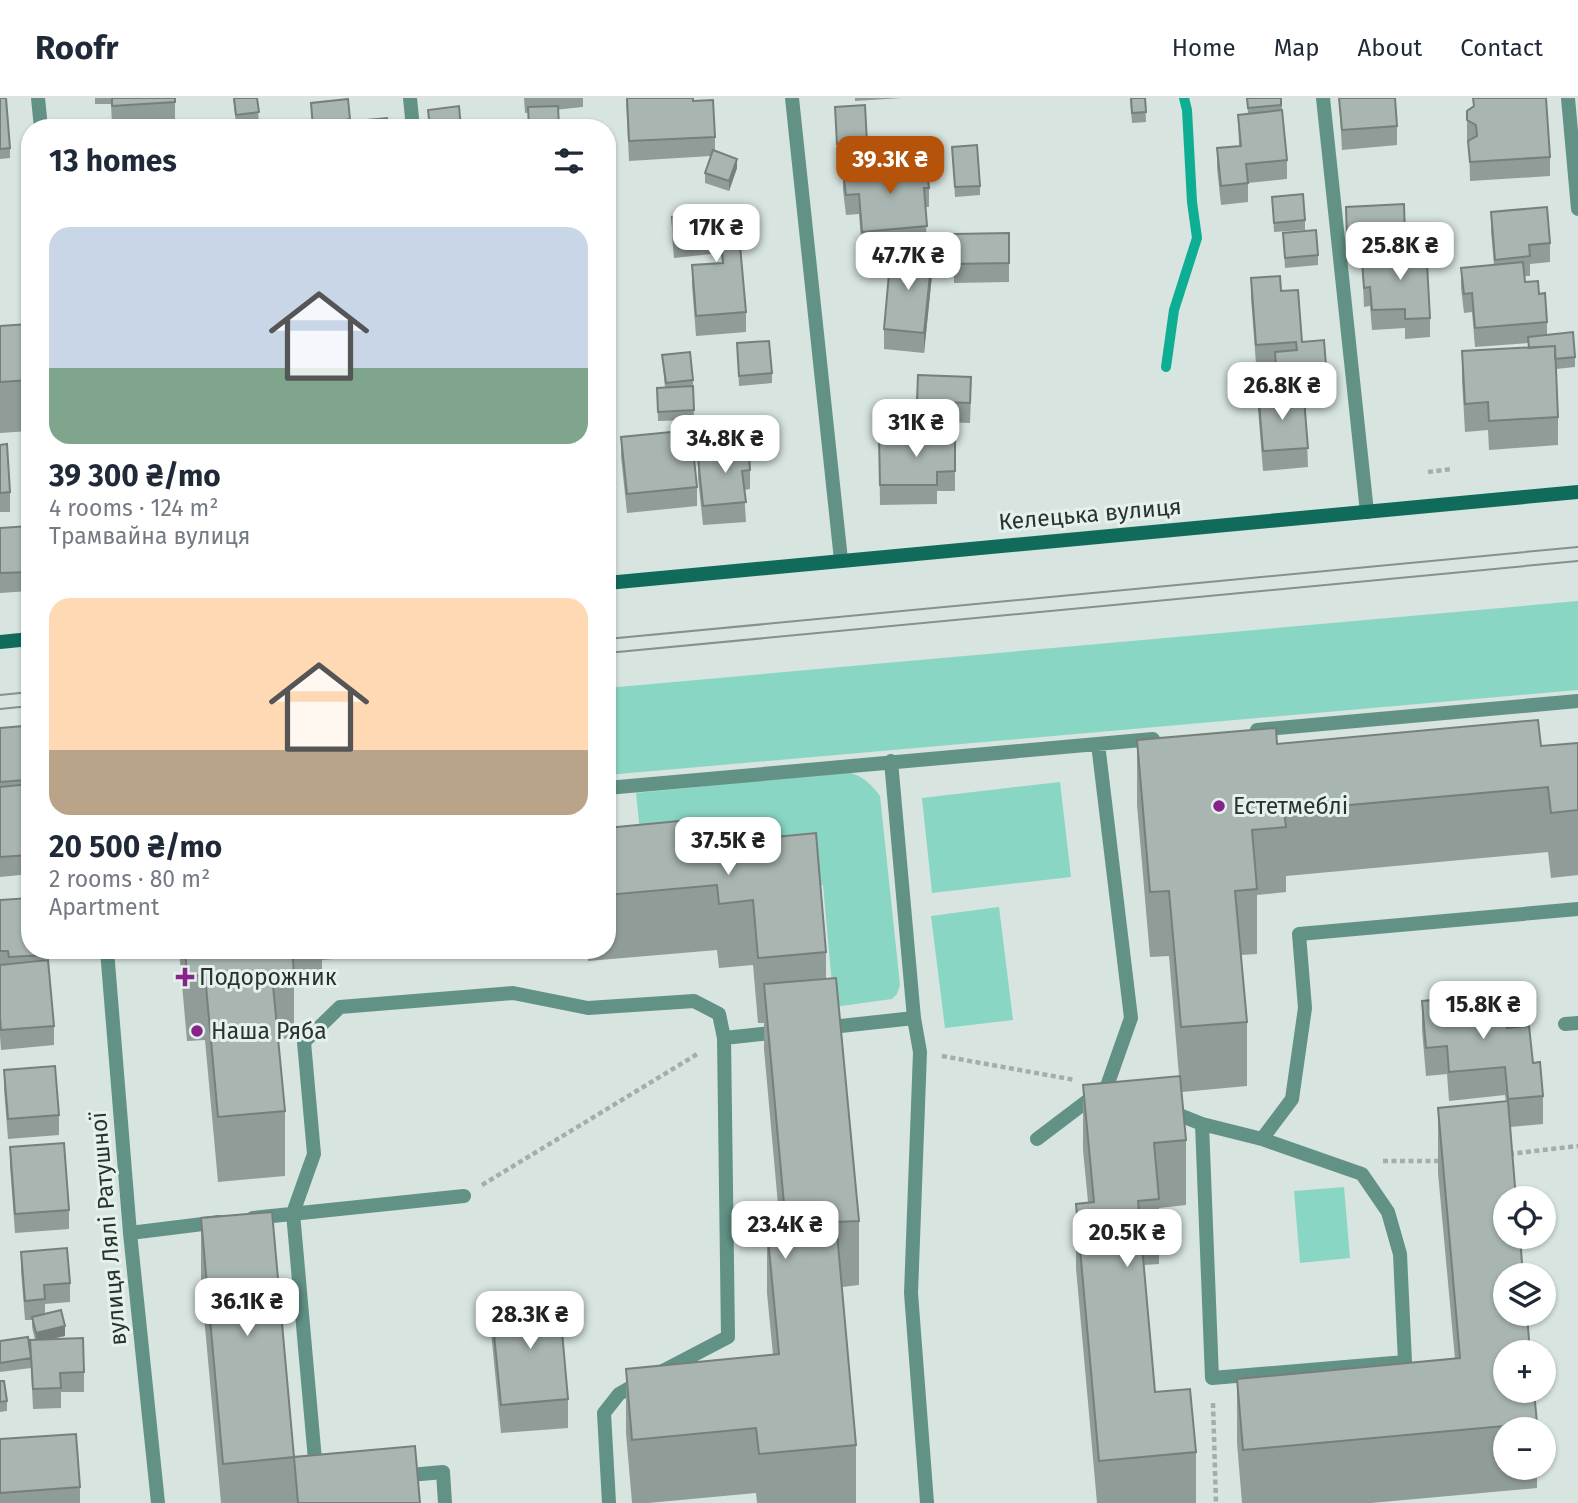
<!DOCTYPE html>
<meta charset="utf-8">
<style>
:root{--surface:#fff;--page:#f2f2f3;--text:#1f2937;--muted:#747a83;--line:#e0e1e3;--accent:#b45309}
body{margin:0;font-family:"Fira Sans",sans-serif;background:var(--page);color:var(--text);height:100vh;display:flex;flex-direction:column;font-size:26px;white-space:nowrap}
*{box-sizing:border-box;margin:0}
p{font-size:23px;color:var(--muted)}
.icon{flex:none;width:38px;height:38px;fill:none;stroke:currentColor;stroke-width:2;stroke-linecap:round;stroke-linejoin:round}
.map{position:relative;flex:1;overflow:hidden}
.sheet{position:absolute;left:21px;top:21px;width:595px;height:840px;display:flex;flex-direction:column;background:var(--surface);border-radius:28px;box-shadow:0 2px 5px #0004}
.sheet>*{flex:none}
.buttons{position:absolute;left:1493px;top:1088px;display:grid;gap:14px}
.buttons a{display:grid;place-items:center;width:63px;height:63px;border-radius:50%;background:var(--surface);box-shadow:0 2px 5px #0004;font-size:35px}
.price{position:absolute;translate:-50% -60px;padding:0 16px;border-radius:14px;background:#fff;color:#222;font-size:23px;line-height:46px;filter:drop-shadow(0 2px 4px #0008)}
.price::after{content:'';position:absolute;left:50%;top:42px;width:21px;height:16px;margin-left:-10px;background:inherit;clip-path:polygon(0 0,100% 0,50% 100%)}
.price.selected{background:var(--accent);color:#fff}
ul{padding:0;list-style:none}
li{display:grid;align-content:center;gap:14px;height:371px;padding:0 28px}
li span{display:grid;place-items:center;height:217px;border-radius:21px;color:#555}
li>.icon{margin-inline-start:auto}
span .icon{width:126px;height:126px;fill:#fffc;stroke-width:1}
li b{font-size:30px}
h2{display:flex;justify-content:space-between;align-items:center;height:84px;padding:0 28px;font-size:30px}
header{display:flex;align-items:center;gap:42px;box-sizing:border-box;height:98px;padding:0 35px;background:var(--surface);border-bottom:2px solid var(--line)}
header strong{font-size:33px}
nav{display:flex;gap:38px;margin-inline-start:auto;font-size:24px}
.map>svg:first-child{display:block}
.green{fill:#8ad6c4}
.lines{fill:none;stroke-linecap:round;stroke-linejoin:round}
.stream{stroke:#0eae95;stroke-width:10}
.path{stroke:#a3adaa;stroke-width:4.5;stroke-dasharray:5 3.5;stroke-linecap:butt}
.lane{stroke:#629286;stroke-width:14}
.street{stroke:#629286;stroke-width:14}
.secondary{stroke:#106b5b;stroke-width:14}
.tram{stroke:#87908d;stroke-width:2}
.wall{fill:#909c98}
.shaded-wall{fill:#767f7c}
.building{fill:#a8b5b1;stroke:#767f7c;stroke-width:2}
.poi-dot{fill:#88238a;stroke:#e4f2ee;stroke-width:2.5}
.labels{text-anchor:middle;dominant-baseline:central;stroke-width:6;stroke-linejoin:round;paint-order:stroke}
.street-label{font-size:23px;fill:#2c312f;stroke:#e4f2ee}
.poi-label{font-size:23px;fill:#2c312f;stroke:#e4f2ee;text-anchor:start}
</style>
<header>
<strong>Roofr</strong>
<nav><a>Home</a><a>Map</a><a>About</a><a>Contact</a></nav>
</header>
<div class="map">
<svg width="1578" height="1405" viewBox="0 0 1578 1405">
<rect width="100%" height="100%" fill="#d7e4e0"/>
<path class="green" d="M 1578,503 L 1578,592 L 607,677 L 607,590 Z
M 848,674 C 863,678 871,686 880,698 L 900,887 L 897,896 L 892,901 L 834,909 L 823,787 L 726,795 L 642,754 L 636,695 Z
M 1060,684 L 1071,779 L 932,795 L 922,700 Z
M 999,809 L 1013,922 L 945,930 L 931,818 Z
M 1344,1089 L 1350,1160 L 1300,1165 L 1294,1093 Z"/>
<g class="lines">
<path class="stream" d="M 1166,269 L 1174,212 L 1197,140 L 1192,104 L 1187,12 L 1184,0"/>
<path class="path" d="M 1428,374 L 1452,371
M 26,576 L 30,609
M 942,958 L 1075,982
M 1509,1056 L 1578,1048
M 1383,1063 L 1441,1063
M 482,1087 L 699,955
M 1213,1305 L 1216,1405"/>
<path class="lane" d="M 1257,632 L 1578,603
M 891,663 L 914,920 L 920,954 L 911,1195 L 927,1405
M 607,690 L 1153,641
M 1565,926 L 1578,925
M 822,930 L 914,920
M 724,940 L 781,934
M 1167,1012 L 1202,1026 L 1262,1041 L 1362,1076 L 1388,1114 L 1400,1156 L 1405,1264 L 1212,1280 L 1202,1026
M 1037,1041 L 1107,988 L 1131,920 L 1098,646
M 1262,1041 L 1292,1001 L 1305,910 L 1299,836 L 1578,811
M 253,1120 L 464,1098
M 130,1135 L 219,1124
M 316,1373 L 293,1115 L 314,1056 L 304,944 L 340,909 L 513,895 L 588,910 L 694,903 L 719,916 L 724,940 L 728,1239 L 661,1274
M 399,1378 L 443,1374 L 445,1405
M 609,1405 L 604,1315 L 619,1296 L 640,1284"/>
<path class="street" d="M 38,0 L 41,30
M 410,0 L 413,30
M 792,0 L 841,462
M 1323,0 L 1367,414
M 1568,0 L 1578,111
M 107,852 L 130,1135 L 158,1405"/>
<path class="secondary" d="M 607,485 L 1578,394
M 0,544 L 30,541"/>
<path class="tram" d="M 607,541 L 1578,449
M 607,555 L 1578,463
M 0,597 L 30,594
M 0,611 L 30,608"/>
</g>
<path class="wall" d="M 0,0 L 10,50 L 10,60 L 0,61 Z
M 95,0 L 175,0 L 175,23 L 112,27 L 111,6 L 95,6 Z
M 233,0 L 257,0 L 259,24 L 236,26 Z
M 524,0 L 583,0 L 583,9 L 525,15 Z
M 626,0 L 693,0 L 693,3 L 715,39 L 715,53 L 737,70 L 729,93 L 705,85 L 705,75 L 711,58 L 629,63 Z
M 855,0 L 902,0 L 855,3 Z
M 1130,0 L 1145,0 L 1146,24 L 1132,25 Z
M 1247,0 L 1281,0 L 1287,62 L 1287,81 L 1248,85 L 1248,104 L 1221,107 L 1217,70 L 1217,50 L 1239,48 L 1238,17 L 1248,16 Z
M 1339,0 L 1397,28 L 1397,47 L 1342,52 Z
M 1473,0 L 1550,59 L 1550,78 L 1470,83 L 1469,43 L 1467,42 L 1467,13 L 1473,9 Z
M 835,9 L 867,45 L 867,54 L 837,56 Z
M 952,49 L 980,88 L 980,97 L 955,99 Z
M 843,73 L 929,90 L 929,109 L 925,109 L 927,147 L 862,154 L 859,116 L 846,117 L 843,92 Z
M 1272,99 L 1305,122 L 1305,132 L 1274,134 Z
M 1346,109 L 1405,137 L 1405,148 L 1430,220 L 1430,239 L 1405,241 L 1405,230 L 1372,232 L 1370,208 L 1364,209 L 1362,163 L 1388,162 L 1388,158 L 1347,160 Z
M 737,114 L 746,214 L 746,234 L 696,238 L 692,187 L 692,167 L 722,165 L 721,155 L 674,160 L 672,138 L 672,119 Z
M 1491,114 L 1550,145 L 1550,164 L 1530,166 L 1530,178 L 1524,178 L 1525,184 L 1539,196 L 1547,224 L 1547,237 L 1575,259 L 1575,269 L 1556,271 L 1558,319 L 1558,347 L 1489,352 L 1488,332 L 1465,334 L 1462,282 L 1462,253 L 1528,250 L 1528,245 L 1475,249 L 1472,214 L 1464,215 L 1461,190 L 1461,170 L 1494,167 L 1491,133 Z
M 1009,135 L 1009,184 L 954,185 L 954,136 Z
M 1283,135 L 1318,157 L 1318,167 L 1285,170 Z
M 932,177 L 924,255 L 884,251 L 884,231 Z
M 1251,180 L 1281,193 L 1302,244 L 1326,268 L 1326,287 L 1305,289 L 1308,369 L 1263,373 L 1258,311 L 1258,292 L 1276,290 L 1275,265 L 1256,266 L 1251,200 Z
M 0,217 L 0,228 L 30,250 L 30,333 L 0,335 Z
M 737,245 L 772,275 L 772,285 L 739,288 Z
M 662,257 L 693,282 L 694,322 L 658,323 L 657,290 L 665,290 Z
M 918,277 L 971,298 L 970,325 L 917,323 Z
M 955,336 L 955,393 L 937,393 L 937,406 L 880,407 L 879,338 Z
M 621,339 L 697,389 L 697,408 L 627,415 L 621,359 Z
M 721,345 L 750,372 L 750,391 L 744,392 L 746,424 L 703,427 L 698,380 L 698,360 L 721,359 Z
M 0,347 L 10,394 L 10,414 L 0,414 Z
M 30,428 L 30,493 L 0,495 L 0,430 Z
M 30,623 L 30,776 L 0,779 L 0,630 L 22,628 Z
M 1137,642 L 1277,646 L 1541,648 L 1578,645 L 1578,777 L 1551,780 L 1548,754 L 1286,778 L 1286,794 L 1257,797 L 1257,856 L 1241,857 L 1247,924 L 1247,988 L 1182,994 L 1186,1042 L 1186,1107 L 1159,1110 L 1159,1166 L 1144,1167 L 1155,1294 L 1196,1354 L 1196,1405 L 1097,1405 L 1076,1170 L 1076,1106 L 1088,1104 L 1083,1052 L 1083,987 L 1179,978 L 1169,858 L 1150,859 L 1137,707 Z
M 607,730 L 712,745 L 826,854 L 826,880 L 859,1123 L 859,1187 L 842,1189 L 856,1347 L 856,1405 L 757,1405 L 756,1395 L 648,1405 L 632,1405 L 626,1335 L 626,1271 L 773,1257 L 767,1195 L 767,1130 L 780,1129 L 764,951 L 764,925 L 758,925 L 753,867 L 719,870 L 717,852 L 588,863 L 587,852 L 607,852 Z
M 0,802 L 44,852 L 45,863 L 54,928 L 54,947 L 1,952 L 0,938 Z
M 179,852 L 431,852 L 322,862 L 322,878 L 294,880 L 294,940 L 278,941 L 285,1013 L 285,1078 L 218,1084 L 205,942 L 187,943 Z
M 1422,903 L 1507,930 L 1533,965 L 1543,998 L 1543,1026 L 1510,1029 L 1537,1332 L 1505,1332 L 1505,1370 L 1537,1370 L 1537,1390 L 1371,1405 L 1242,1405 L 1237,1345 L 1237,1281 L 1455,1261 L 1438,1075 L 1438,1010 L 1506,1004 L 1505,997 L 1449,1003 L 1447,976 L 1426,978 L 1422,932 Z
M 4,972 L 59,1017 L 59,1037 L 8,1041 L 4,991 Z
M 10,1049 L 69,1112 L 69,1131 L 15,1135 L 10,1068 Z
M 201,1120 L 294,1359 L 420,1405 L 221,1405 L 201,1185 Z
M 21,1154 L 70,1185 L 70,1204 L 45,1206 L 45,1216 L 65,1238 L 50,1241 L 84,1274 L 84,1294 L 61,1294 L 61,1310 L 33,1311 L 31,1269 L 31,1270 L 0,1274 L 0,1243 L 30,1258 L 30,1242 L 35,1242 L 32,1229 L 32,1222 L 25,1222 L 21,1173 Z
M 491,1206 L 568,1301 L 568,1330 L 501,1335 L 491,1234 Z
M 0,1283 L 7,1303 L 7,1313 L 0,1314 Z
M 0,1341 L 80,1389 L 80,1405 L 0,1405 Z"/>
<path class="shaded-wall" d="M 737,61 L 737,70 L 729,93 L 729,83 Z
M 932,157 L 932,177 L 924,255 L 924,235 Z
M 65,1228 L 65,1238 L 36,1244 L 36,1235 Z"/>
<path class="building" d="M 0,0 L 6,0 L 10,50 L 0,51 Z
M 112,0 L 175,0 L 175,4 L 112,8 Z
M 234,0 L 257,0 L 259,14 L 236,17 Z
M 627,0 L 693,0 L 693,3 L 713,2 L 715,39 L 629,43 Z
M 1131,0 L 1145,0 L 1146,14 L 1132,15 Z
M 1247,0 L 1281,0 L 1281,7 L 1248,10 Z
M 1339,0 L 1395,0 L 1397,28 L 1342,32 Z
M 1473,0 L 1546,0 L 1550,59 L 1470,64 L 1468,43 L 1477,38 L 1476,27 L 1467,22 L 1467,13 L 1474,8 Z
M 348,1 L 350,21 L 346,22 L 346,24 L 314,27 L 313,30 L 311,5 Z
M 865,7 L 867,45 L 837,46 L 835,9 Z
M 459,8 L 461,30 L 430,30 L 428,12 Z
M 558,8 L 559,30 L 529,30 L 528,9 Z
M 1282,12 L 1287,62 L 1246,66 L 1248,85 L 1221,88 L 1217,50 L 1241,48 L 1238,17 Z
M 387,20 L 388,30 L 314,30 L 314,27 Z
M 263,25 L 263,30 L 240,30 L 240,26 Z
M 228,27 L 228,30 L 193,30 L 193,28 Z
M 977,47 L 980,88 L 955,89 L 952,49 Z
M 713,52 L 737,61 L 729,83 L 705,75 Z
M 926,65 L 929,90 L 924,90 L 927,128 L 862,134 L 859,96 L 846,97 L 843,73 Z
M 1303,96 L 1305,122 L 1274,125 L 1272,99 Z
M 1404,106 L 1405,137 L 1347,140 L 1346,109 Z
M 1547,109 L 1550,145 L 1529,147 L 1530,158 L 1495,162 L 1491,114 Z
M 737,114 L 746,214 L 696,218 L 692,167 L 723,165 L 721,136 L 674,140 L 672,119 Z
M 1316,132 L 1318,157 L 1285,160 L 1283,135 Z
M 1009,135 L 1009,165 L 954,166 L 954,136 Z
M 1426,147 L 1430,220 L 1405,221 L 1405,211 L 1372,212 L 1370,189 L 1364,190 L 1362,163 L 1388,162 L 1388,149 Z
M 891,154 L 932,157 L 924,235 L 884,231 Z
M 1523,164 L 1525,184 L 1538,183 L 1539,196 L 1545,195 L 1547,224 L 1475,230 L 1472,195 L 1464,196 L 1461,170 Z
M 1280,178 L 1281,193 L 1298,192 L 1302,244 L 1324,242 L 1326,268 L 1303,269 L 1305,285 L 1277,287 L 1275,254 L 1297,252 L 1296,244 L 1256,247 L 1251,180 Z
M 28,226 L 30,250 L 30,282 L 0,284 L 0,228 Z
M 1573,234 L 1575,259 L 1555,261 L 1555,248 L 1529,250 L 1528,239 Z
M 769,243 L 772,275 L 739,278 L 737,245 Z
M 1555,248 L 1558,319 L 1489,323 L 1488,304 L 1465,306 L 1462,253 Z
M 690,254 L 693,282 L 666,285 L 662,257 Z
M 918,277 L 971,279 L 970,305 L 917,303 Z
M 693,288 L 694,312 L 658,314 L 657,290 Z
M 1277,290 L 1278,303 L 1304,301 L 1308,350 L 1263,353 L 1258,292 Z
M 691,332 L 697,389 L 627,396 L 621,339 Z
M 955,336 L 955,373 L 937,374 L 937,387 L 880,387 L 879,338 Z
M 748,343 L 750,372 L 742,373 L 746,404 L 703,408 L 698,360 L 722,359 L 721,345 Z
M 7,346 L 10,394 L 0,395 L 0,347 Z
M 30,428 L 30,474 L 0,475 L 0,430 Z
M 1538,622 L 1541,648 L 1578,645 L 1578,712 L 1551,715 L 1548,689 L 1284,713 L 1286,729 L 1252,732 L 1257,791 L 1235,793 L 1247,924 L 1181,929 L 1169,793 L 1150,794 L 1137,642 L 1276,630 L 1277,646 Z
M 30,623 L 30,686 L 25,687 L 25,682 L 0,684 L 0,630 L 23,628 L 22,624 Z
M 30,686 L 30,757 L 0,759 L 0,689 Z
M 710,720 L 712,745 L 816,735 L 826,854 L 758,860 L 753,802 L 719,806 L 717,787 L 607,797 L 607,730 Z
M 30,800 L 30,852 L 44,852 L 45,857 L 9,859 L 8,853 L 0,853 L 0,802 Z
M 185,852 L 292,852 L 294,875 L 272,877 L 285,1013 L 218,1019 L 205,877 L 187,878 Z
M 48,862 L 54,928 L 1,932 L 0,919 L 0,867 Z
M 836,880 L 859,1123 L 836,1124 L 856,1347 L 759,1356 L 756,1330 L 632,1342 L 626,1271 L 779,1256 L 767,1130 L 786,1128 L 764,886 Z
M 1504,896 L 1507,930 L 1529,928 L 1533,965 L 1540,964 L 1543,998 L 1508,1001 L 1505,969 L 1449,974 L 1447,948 L 1426,950 L 1422,903 Z
M 55,968 L 59,1017 L 8,1021 L 4,972 Z
M 1180,978 L 1186,1042 L 1154,1045 L 1159,1101 L 1138,1103 L 1155,1294 L 1190,1291 L 1196,1354 L 1099,1363 L 1076,1106 L 1094,1104 L 1083,987 Z
M 1508,1003 L 1516,1101 L 1505,1101 L 1505,1139 L 1520,1139 L 1523,1178 L 1505,1178 L 1505,1216 L 1527,1216 L 1530,1255 L 1505,1255 L 1505,1293 L 1534,1293 L 1537,1325 L 1243,1352 L 1237,1281 L 1460,1260 L 1438,1010 Z
M 64,1045 L 69,1112 L 15,1116 L 10,1049 Z
M 272,1114 L 294,1359 L 223,1366 L 201,1120 Z
M 67,1150 L 70,1185 L 44,1187 L 45,1201 L 25,1203 L 21,1154 Z
M 559,1200 L 568,1301 L 501,1307 L 491,1206 Z
M 61,1212 L 65,1228 L 36,1235 L 32,1219 Z
M 28,1239 L 31,1260 L 0,1265 L 0,1243 Z
M 83,1240 L 84,1274 L 60,1275 L 61,1290 L 33,1291 L 30,1242 Z
M 0,1283 L 4,1283 L 7,1303 L 0,1304 Z
M 76,1336 L 80,1389 L 0,1395 L 0,1341 Z
M 415,1348 L 420,1405 L 298,1405 L 294,1359 Z"/>
<g class="poi-dot">
<circle cx="1219" cy="708" r="7"/>
<path d="M181.5 868.5h7v7h7v7h-7v7h-7v-7h-7v-7h7z"/>
<circle cx="197" cy="933" r="7"/>
</g>
<g class="labels">
<g class="street-label">
<text transform="translate(1090 416) rotate(-5)">Келецька вулиця</text>
<text transform="translate(108 1131) rotate(-95)">вулиця Лялі Ратушної</text>
</g>
<g class="poi-label">
<text x="1233" y="708">Естетмеблі</text>
<text x="199" y="879">Подорожник</text>
<text x="211" y="933">Наша Ряба</text>
</g>
</g>
</svg>
<div class="buttons">
<a><svg class="icon" aria-label="locate" viewBox="0 0 24 24"><circle cx="12" cy="12" r="6"/><path d="M12 2v4M12 18v4M2 12h4M18 12h4"/></svg></a>
<a><svg class="icon" aria-label="layers" viewBox="0 0 24 24"><path d="M12 4l9 5-9 5-9-5zM3 14l9 5 9-5"/></svg></a>
<a>+</a>
<a>−</a>
</div>
<b class="price selected" style="left:890px;top:98px">39.3K ₴</b>
<b class="price" style="left:716px;top:166px">17K ₴</b>
<b class="price" style="left:1400px;top:184px">25.8K ₴</b>
<b class="price" style="left:908px;top:194px">47.7K ₴</b>
<b class="price" style="left:1282px;top:324px">26.8K ₴</b>
<b class="price" style="left:916px;top:361px">31K ₴</b>
<b class="price" style="left:725px;top:377px">34.8K ₴</b>
<b class="price" style="left:728px;top:779px">37.5K ₴</b>
<b class="price" style="left:1483px;top:943px">15.8K ₴</b>
<b class="price" style="left:785px;top:1163px">23.4K ₴</b>
<b class="price" style="left:1127px;top:1171px">20.5K ₴</b>
<b class="price" style="left:247px;top:1240px">36.1K ₴</b>
<b class="price" style="left:530px;top:1253px">28.3K ₴</b>
<section class="sheet">
<h2>13 homes<svg class="icon" aria-label="filters" viewBox="0 0 24 24"><path d="M4 7h16M4 17h16"/><circle cx="9" cy="7" r="2"/><circle cx="15" cy="17" r="2"/></svg></h2>
<ul>
<li><span style="background:linear-gradient(#c9d6e8 65%,#7fa58c 0)"><svg class="icon" aria-label="home" viewBox="0 0 24 24"><path d="M3 11l9-7 9 7M6 9v11h12V9"/></svg></span><div><b>39 300 ₴/mo</b><p>4 rooms · 124 m²</p><p>Трамвайна вулиця</p></div></li>
<li><span style="background:linear-gradient(#ffd9b3 70%,#b9a48a 0)"><svg class="icon" aria-label="home" viewBox="0 0 24 24"><path d="M3 11l9-7 9 7M6 9v11h12V9"/></svg></span><div><b>20 500 ₴/mo</b><p>2 rooms · 80 m²</p><p>Apartment</p></div></li>
</ul>
</section>
</div>
